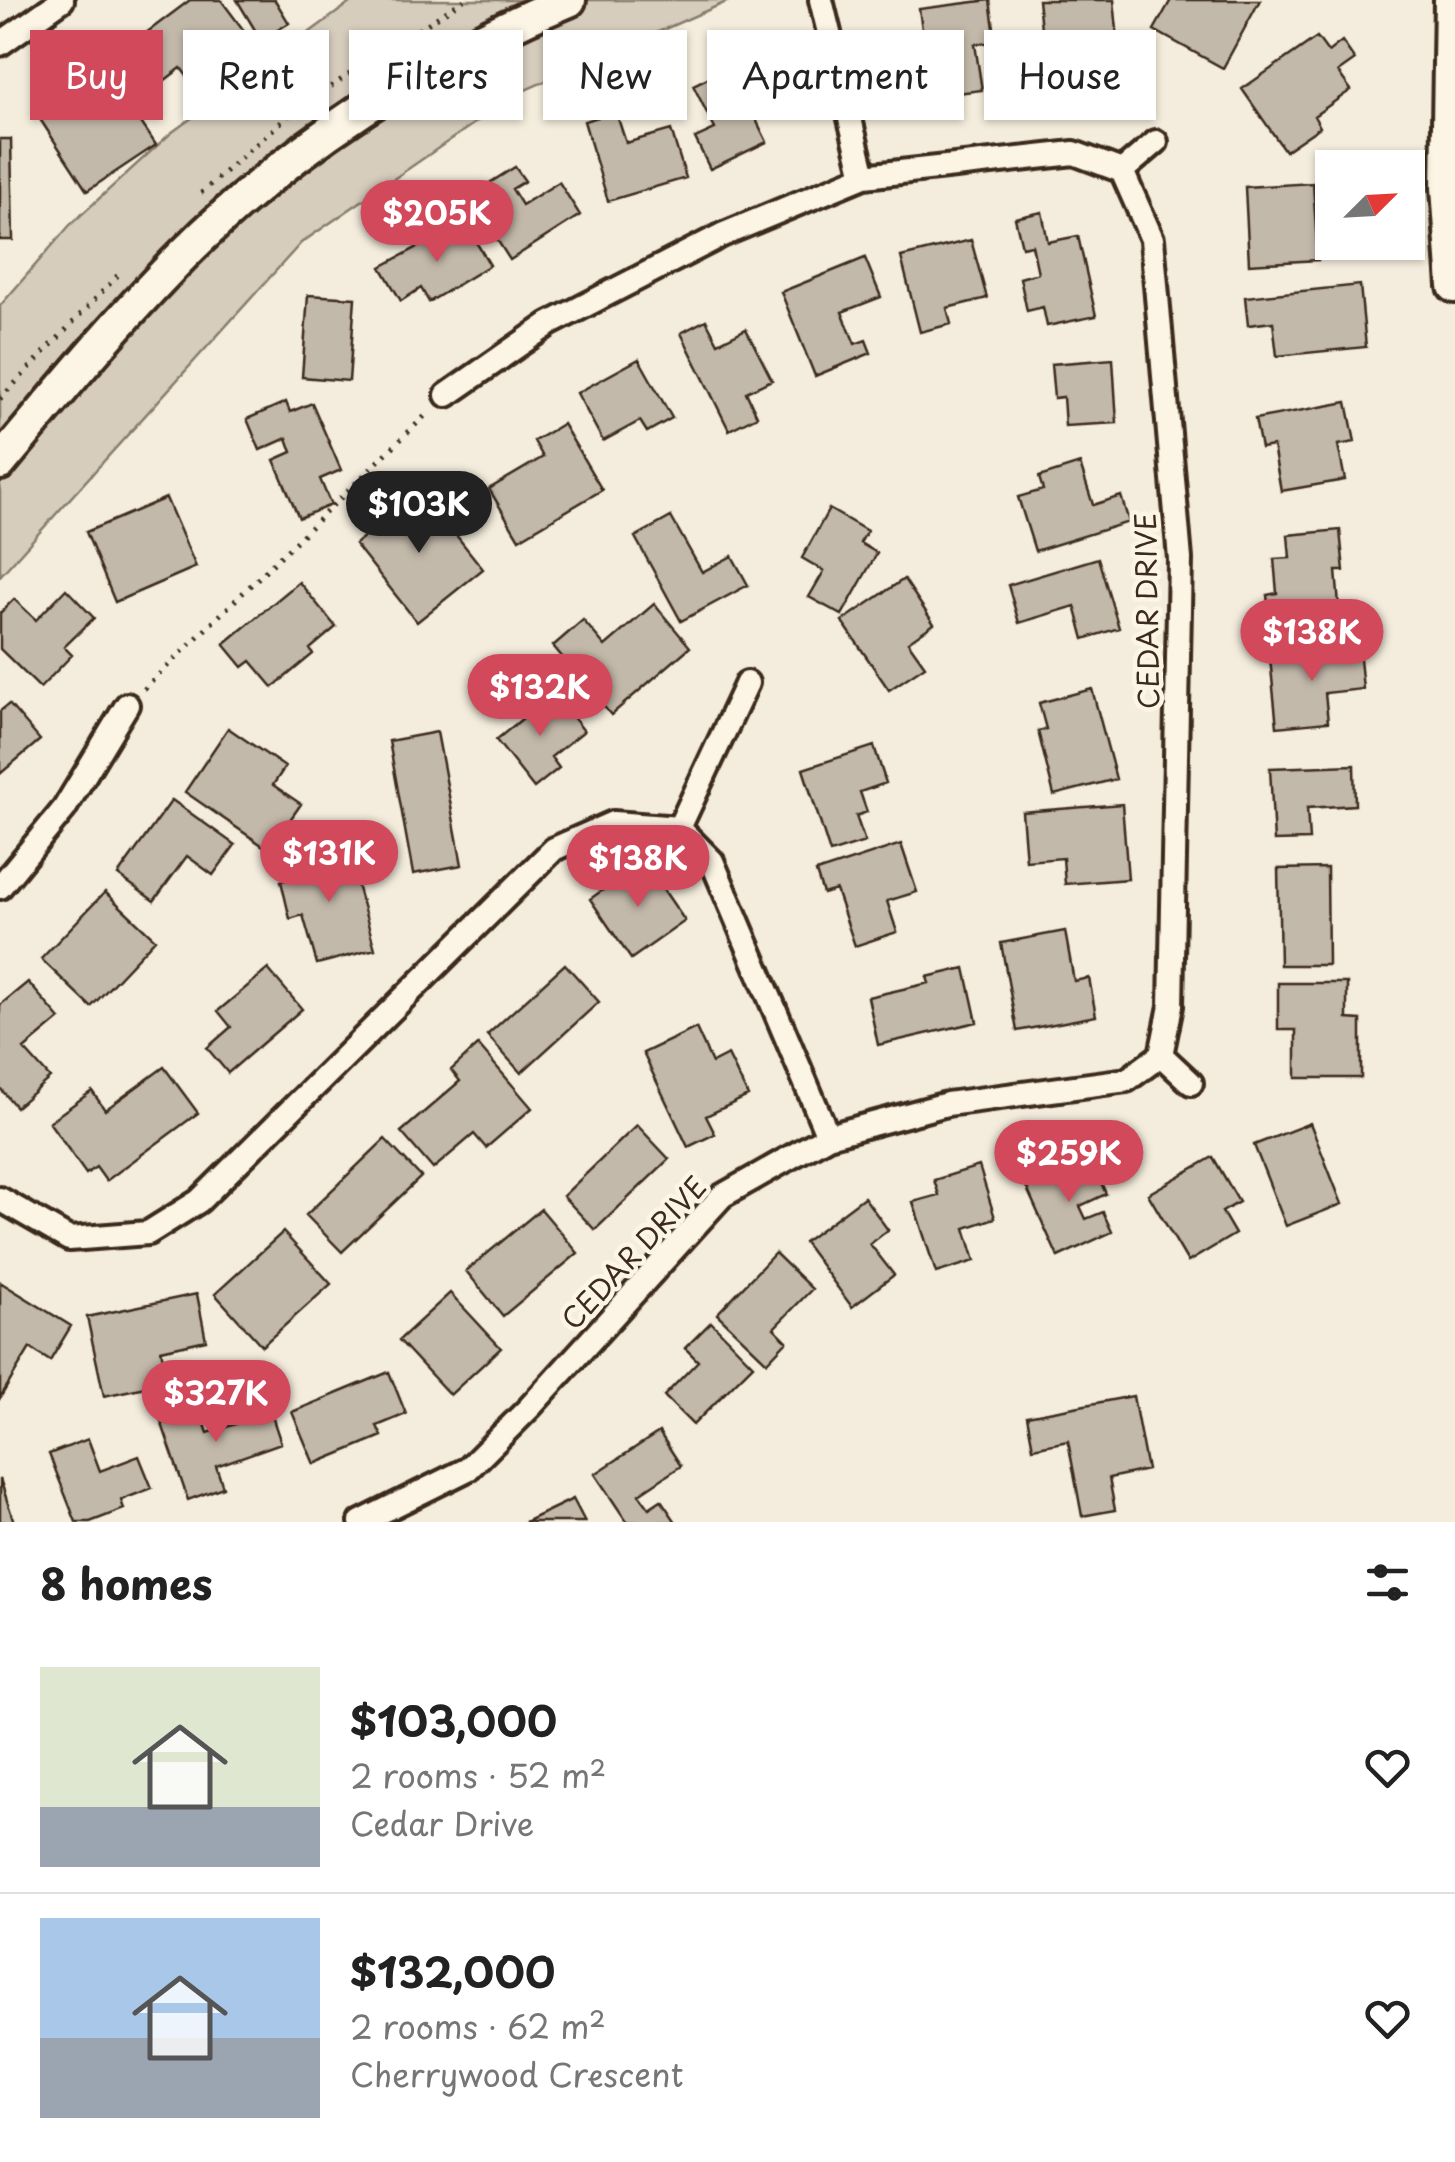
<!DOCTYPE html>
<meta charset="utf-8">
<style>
:root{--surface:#fff;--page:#f2f2f2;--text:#222;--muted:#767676;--line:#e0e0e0;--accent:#d1495b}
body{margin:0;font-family:"Playpen Sans",sans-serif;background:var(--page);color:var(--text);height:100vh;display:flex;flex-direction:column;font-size:38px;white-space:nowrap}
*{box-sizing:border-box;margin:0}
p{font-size:32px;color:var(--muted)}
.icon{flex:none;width:55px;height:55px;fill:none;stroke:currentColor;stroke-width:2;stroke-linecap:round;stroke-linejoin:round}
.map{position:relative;height:1522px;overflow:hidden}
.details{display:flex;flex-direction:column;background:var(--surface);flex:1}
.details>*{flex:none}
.top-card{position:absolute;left:30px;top:30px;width:1395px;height:90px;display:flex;gap:20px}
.needle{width:65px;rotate:66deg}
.tools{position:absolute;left:1315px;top:150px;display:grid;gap:20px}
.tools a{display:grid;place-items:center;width:110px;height:110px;border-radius:0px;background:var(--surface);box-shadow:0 2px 8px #0004;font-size:50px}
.price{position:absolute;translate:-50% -85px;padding:0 22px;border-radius:35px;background:var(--accent);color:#fff;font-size:32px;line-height:65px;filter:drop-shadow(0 2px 5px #0008)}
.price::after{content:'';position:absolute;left:50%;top:60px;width:30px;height:22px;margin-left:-15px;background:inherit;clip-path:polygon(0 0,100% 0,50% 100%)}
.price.on{background:#222;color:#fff}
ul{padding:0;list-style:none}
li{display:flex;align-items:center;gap:30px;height:250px;padding:0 40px}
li+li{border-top:2px solid var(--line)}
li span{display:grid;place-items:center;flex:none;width:280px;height:200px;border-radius:0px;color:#555}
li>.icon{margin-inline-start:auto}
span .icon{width:120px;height:120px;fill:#fffc;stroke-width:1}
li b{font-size:42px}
h2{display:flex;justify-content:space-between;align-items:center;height:120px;padding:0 40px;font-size:42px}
.pill{padding:0 35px;border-radius:0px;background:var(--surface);box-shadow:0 2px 8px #0004;font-size:35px;line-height:90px}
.pill.on{background:var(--accent);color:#fff}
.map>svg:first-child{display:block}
.green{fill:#d6cdbd;stroke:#887c6e;stroke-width:2.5}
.building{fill:#c3b9aa;stroke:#3b2a1e;stroke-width:2.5}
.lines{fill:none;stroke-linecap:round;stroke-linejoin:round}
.street-casing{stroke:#3b2a1e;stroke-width:30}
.secondary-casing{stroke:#3b2a1e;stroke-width:40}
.path{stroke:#3b2a1e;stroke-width:5;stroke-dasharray:2.5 8;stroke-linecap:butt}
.street{stroke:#fcf5e5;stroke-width:22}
.secondary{stroke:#fcf5e5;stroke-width:32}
.labels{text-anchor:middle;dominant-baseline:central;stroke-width:9;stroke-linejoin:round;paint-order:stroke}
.street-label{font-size:28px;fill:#3b2a1e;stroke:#fcf5e5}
</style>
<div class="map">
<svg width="1455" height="1522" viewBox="0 0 1455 1522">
<rect width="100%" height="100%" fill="#f4eddd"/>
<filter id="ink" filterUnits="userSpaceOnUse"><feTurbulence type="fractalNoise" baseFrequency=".01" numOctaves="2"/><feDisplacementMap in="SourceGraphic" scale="20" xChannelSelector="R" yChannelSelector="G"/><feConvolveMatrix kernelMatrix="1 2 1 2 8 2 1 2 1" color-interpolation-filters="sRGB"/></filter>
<g filter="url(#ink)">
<path class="green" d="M 354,0 L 731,0 L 518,93 L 301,243 L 0,576 L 0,306 L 70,225 L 171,133 Z"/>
<path class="building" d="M 190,0 L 221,0 L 248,36 L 190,80 L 181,68 L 152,90 L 122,51 Z
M 237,0 L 275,0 L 289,23 L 261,40 Z
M 990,0 L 996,42 L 975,44 L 982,90 L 932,96 L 919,9 Z
M 1038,0 L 1114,0 L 1119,50 L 1044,57 Z
M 1171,0 L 1260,0 L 1223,68 L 1154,30 Z
M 1317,37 L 1328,52 L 1342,41 L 1355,60 L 1338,72 L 1351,90 L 1314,116 L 1320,127 L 1285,151 L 1242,89 Z
M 118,63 L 144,101 L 132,109 L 156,145 L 87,191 L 38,116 Z
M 724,70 L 733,90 L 740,87 L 767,142 L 710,169 L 695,138 L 715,129 L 693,85 Z
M 616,112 L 626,143 L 671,130 L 686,178 L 608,201 L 584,121 Z
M 0,139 L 11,139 L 13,240 L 0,240 Z
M 515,167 L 525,181 L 512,189 L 522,205 L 559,182 L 580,215 L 510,260 L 469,196 Z
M 1313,183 L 1318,260 L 1249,264 L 1245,187 Z
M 1042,212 L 1048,242 L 1078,236 L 1096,316 L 1047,326 L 1043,307 L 1027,311 L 1020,278 L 1038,273 L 1032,245 L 1022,247 L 1015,218 Z
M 464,222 L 490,265 L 429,302 L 421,288 L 401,301 L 381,267 Z
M 971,240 L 987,298 L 947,308 L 951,324 L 920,332 L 901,257 Z
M 865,258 L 881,297 L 842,312 L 855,344 L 866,340 L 871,353 L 815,376 L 781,292 Z
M 1360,285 L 1366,347 L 1277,356 L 1273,322 L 1248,325 L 1245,297 Z
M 308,295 L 355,298 L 349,381 L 302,377 Z
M 706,320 L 718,343 L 746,329 L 772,380 L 746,392 L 757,416 L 729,430 L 681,333 Z
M 639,359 L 672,418 L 647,432 L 640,421 L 603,441 L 577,393 Z
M 1113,359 L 1117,423 L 1065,426 L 1063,397 L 1054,398 L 1051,364 Z
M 286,402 L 290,412 L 312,403 L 341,470 L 320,479 L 331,505 L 299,518 L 274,460 L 292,452 L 287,438 L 260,450 L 247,419 Z
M 1347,402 L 1355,442 L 1338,445 L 1345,480 L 1281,491 L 1273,446 L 1261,448 L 1255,419 Z
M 563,424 L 602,490 L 519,539 L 489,489 L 543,457 L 534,441 Z
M 1080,464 L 1093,505 L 1121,496 L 1129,522 L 1035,551 L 1018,497 L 1043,490 L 1039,477 Z
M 421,491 L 483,569 L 417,622 L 355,544 Z
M 166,498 L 196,567 L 115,602 L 86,532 Z
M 829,509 L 867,531 L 860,543 L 877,553 L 842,615 L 809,597 L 824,571 L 802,558 Z
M 671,517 L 702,572 L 732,556 L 748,585 L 681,621 L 635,537 Z
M 1340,530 L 1344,571 L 1336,571 L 1340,617 L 1270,623 L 1267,595 L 1277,593 L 1274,559 L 1290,558 L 1288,535 Z
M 1098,558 L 1119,628 L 1084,639 L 1075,606 L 1019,623 L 1008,585 Z
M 904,579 L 934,624 L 908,642 L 925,666 L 889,690 L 842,621 Z
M 299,582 L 336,627 L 310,649 L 313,654 L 273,687 L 251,661 L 243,667 L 224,644 Z
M 66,589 L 94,618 L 64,647 L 72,655 L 40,688 L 0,649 L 0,613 L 14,599 L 36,620 Z
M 654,604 L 690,647 L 611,715 L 553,646 L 583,620 L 605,646 Z
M 1359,649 L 1363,689 L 1325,693 L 1328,722 L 1277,727 L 1270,658 Z
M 1092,689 L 1116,779 L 1054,795 L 1038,731 L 1046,729 L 1039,703 Z
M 554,693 L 584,731 L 551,757 L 559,768 L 534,788 L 496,740 Z
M 9,704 L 40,740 L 0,774 L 0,711 Z
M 228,728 L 285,767 L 273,785 L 301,804 L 269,850 L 185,792 Z
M 437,732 L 462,865 L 413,874 L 389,741 Z
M 874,746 L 886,783 L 860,792 L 867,812 L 856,816 L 865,842 L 830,853 L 803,769 Z
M 1354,765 L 1355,805 L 1307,808 L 1309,840 L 1274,841 L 1270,768 Z
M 172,800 L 235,845 L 213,875 L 187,856 L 154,901 L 118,875 Z
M 1122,804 L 1128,879 L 1065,884 L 1063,858 L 1026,861 L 1022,812 Z
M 901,844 L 917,892 L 887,901 L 897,932 L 855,946 L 836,890 L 823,894 L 816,872 Z
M 339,845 L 344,865 L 351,863 L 375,949 L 317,964 L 303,915 L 290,919 L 281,881 L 301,876 L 296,857 Z
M 644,861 L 685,921 L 631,959 L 590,899 Z
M 1327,868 L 1328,965 L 1280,965 L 1278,869 Z
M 105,892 L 155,939 L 91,1007 L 41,959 Z
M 1065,931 L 1074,981 L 1089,978 L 1096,1016 L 1017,1031 L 1001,943 Z
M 565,964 L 599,1002 L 521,1073 L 487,1035 Z
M 965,968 L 977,1022 L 878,1045 L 868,997 L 929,983 L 927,977 Z
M 268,969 L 302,1009 L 228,1073 L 207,1048 L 231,1027 L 218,1011 Z
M 28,982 L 60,1019 L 24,1049 L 50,1078 L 16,1107 L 0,1088 L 0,1005 Z
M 1278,983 L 1347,983 L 1347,1019 L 1361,1020 L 1361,1078 L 1296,1078 L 1296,1030 L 1278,1030 Z
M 696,1028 L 712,1063 L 728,1055 L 748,1096 L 706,1116 L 715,1134 L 688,1147 L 643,1053 Z
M 478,1045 L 532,1108 L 486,1148 L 474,1134 L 433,1169 L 401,1132 L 460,1081 L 451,1070 Z
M 164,1067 L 198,1113 L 106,1181 L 96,1167 L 86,1174 L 49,1122 L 92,1091 L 105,1110 Z
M 1310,1123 L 1342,1204 L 1286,1226 L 1254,1145 Z
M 637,1125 L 669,1159 L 595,1230 L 563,1196 Z
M 385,1139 L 421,1177 L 342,1252 L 306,1215 Z
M 1089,1155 L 1106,1194 L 1080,1206 L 1086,1219 L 1103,1212 L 1112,1232 L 1058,1257 L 1025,1184 Z
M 1213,1157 L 1239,1202 L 1222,1212 L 1235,1234 L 1188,1262 L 1148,1194 Z
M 979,1166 L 995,1218 L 965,1228 L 975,1261 L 936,1273 L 913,1202 L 939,1195 L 934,1180 Z
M 864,1197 L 888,1230 L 870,1244 L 894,1275 L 852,1307 L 804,1242 Z
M 541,1209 L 578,1253 L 503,1316 L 466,1271 Z
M 283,1232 L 331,1284 L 262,1346 L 215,1294 Z
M 775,1253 L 812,1289 L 774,1328 L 787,1341 L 767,1362 L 717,1314 Z
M 0,1282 L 71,1326 L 50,1361 L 30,1348 L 0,1398 Z
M 450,1293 L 501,1348 L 450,1395 L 399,1340 Z
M 197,1294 L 206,1340 L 161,1350 L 168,1382 L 104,1396 L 87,1317 Z
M 711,1322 L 753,1365 L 693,1425 L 664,1396 L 698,1361 L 685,1348 Z
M 389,1372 L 406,1414 L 377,1426 L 382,1436 L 314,1464 L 292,1412 Z
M 1133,1396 L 1147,1470 L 1109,1478 L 1115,1510 L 1082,1516 L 1068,1441 L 1033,1448 L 1027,1416 Z
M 266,1398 L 281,1443 L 216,1466 L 223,1487 L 188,1500 L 161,1421 L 199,1407 L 208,1433 L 248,1420 L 244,1406 Z
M 659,1432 L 681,1466 L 639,1494 L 649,1508 L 661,1500 L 676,1522 L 627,1522 L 595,1474 Z
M 88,1439 L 100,1471 L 139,1456 L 152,1488 L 121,1500 L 124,1509 L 90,1522 L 76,1522 L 49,1454 Z
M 0,1479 L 14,1522 L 0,1522 Z
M 573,1499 L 585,1522 L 525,1522 Z"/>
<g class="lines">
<g class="street-casing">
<path id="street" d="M 821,0 L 864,176
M 0,44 L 62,0
M 1122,171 L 1156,142
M 679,828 L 747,683
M 0,887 L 64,809 L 127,705
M 1161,1055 L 1191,1083
M 0,1199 L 69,1239 L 148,1233 L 199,1201 L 554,849 L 613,823 L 679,828 L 712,861 L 828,1136
M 361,1522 L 468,1469 L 530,1407 L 722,1196 L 828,1136 L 947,1104 L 1127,1080 L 1161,1055 L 1171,1006 L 1180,559 L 1152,239 L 1122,171 L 1074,153 L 864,176 L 722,235 L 549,324 L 447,395"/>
</g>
<g class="secondary-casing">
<path id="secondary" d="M 1451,0 L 1448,188 L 1455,286
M 0,463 C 59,392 117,322 182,256 C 288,149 429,57 569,0"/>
</g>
<path class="path" d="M 201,193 L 296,109 L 464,0
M 0,399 L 119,274
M 144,689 L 430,411"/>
<use href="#street" class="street"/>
<use href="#secondary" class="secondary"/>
</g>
</g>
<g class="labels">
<g class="street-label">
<text transform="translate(1146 611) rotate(-91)">CEDAR DRIVE</text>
<text transform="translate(633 1252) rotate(-47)">CEDAR DRIVE</text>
</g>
</g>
</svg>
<div class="tools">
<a><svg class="needle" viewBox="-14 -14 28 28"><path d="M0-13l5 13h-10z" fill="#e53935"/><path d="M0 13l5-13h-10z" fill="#767676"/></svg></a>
</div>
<b class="price" style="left:437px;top:265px">$205K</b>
<b class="price on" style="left:419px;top:556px">$103K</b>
<b class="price" style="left:1312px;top:684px">$138K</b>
<b class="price" style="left:540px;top:739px">$132K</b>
<b class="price" style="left:329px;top:905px">$131K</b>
<b class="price" style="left:638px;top:910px">$138K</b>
<b class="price" style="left:1069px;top:1205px">$259K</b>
<b class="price" style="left:216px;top:1445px">$327K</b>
<div class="top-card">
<a class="pill on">Buy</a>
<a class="pill">Rent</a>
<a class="pill">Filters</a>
<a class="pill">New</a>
<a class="pill">Apartment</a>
<a class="pill">House</a>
</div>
</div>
<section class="details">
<h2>8 homes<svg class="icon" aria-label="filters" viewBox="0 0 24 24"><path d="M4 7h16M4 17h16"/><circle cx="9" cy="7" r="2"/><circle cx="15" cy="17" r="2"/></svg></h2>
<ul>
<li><span style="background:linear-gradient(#dfe7d0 70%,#9aa5b1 0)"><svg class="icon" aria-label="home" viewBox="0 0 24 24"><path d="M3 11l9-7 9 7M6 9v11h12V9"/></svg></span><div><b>$103,000</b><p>2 rooms · 52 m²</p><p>Cedar Drive</p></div><svg class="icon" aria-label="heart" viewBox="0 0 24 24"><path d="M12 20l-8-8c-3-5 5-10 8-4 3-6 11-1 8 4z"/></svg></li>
<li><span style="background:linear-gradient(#a9c7e8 60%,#9aa5b1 0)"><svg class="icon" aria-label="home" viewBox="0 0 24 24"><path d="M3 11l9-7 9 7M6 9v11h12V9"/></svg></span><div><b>$132,000</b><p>2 rooms · 62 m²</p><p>Cherrywood Crescent</p></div><svg class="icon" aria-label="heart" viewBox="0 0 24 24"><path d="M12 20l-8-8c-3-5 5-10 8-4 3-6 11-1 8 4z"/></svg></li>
</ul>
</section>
